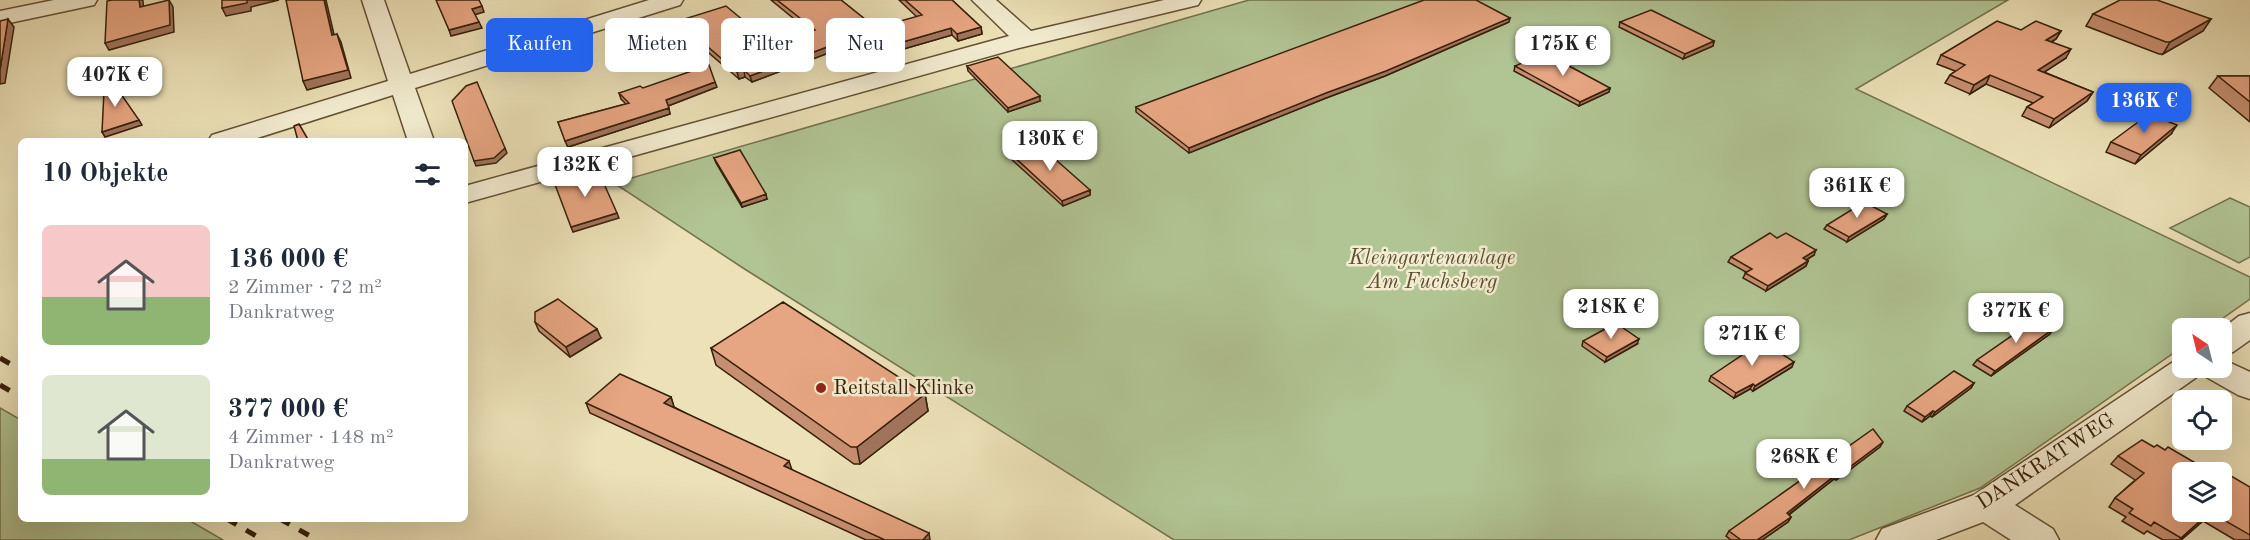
<!DOCTYPE html>
<html lang="de">
<meta charset="utf-8">
<style>
:root{--surface:#fff;--page:#f2f2f3;--text:#1f2937;--muted:#747a83;--accent:#2563eb}
body{margin:0;font-family:"Old Standard TT",serif;background:var(--page);color:var(--text);height:100vh;display:flex;flex-direction:column;font-size:22px;white-space:nowrap}
*{box-sizing:border-box;margin:0}
p{font-size:20px;color:var(--muted)}
.icon{flex:none;width:33px;height:33px;fill:none;stroke:currentColor;stroke-width:2;stroke-linecap:round;stroke-linejoin:round}
.map{position:relative;flex:1;overflow:hidden}
.side{position:absolute;left:18px;top:138px;width:450px;height:384px;display:flex;flex-direction:column;background:var(--surface);border-radius:9px;box-shadow:0 6px 24px #0002}
.side>*{flex:none}
.guide{position:absolute;left:486px;top:18px;width:570px;height:54px;display:flex;gap:12px}
.needle{width:39px;rotate:325deg}
.tools{position:absolute;left:2172px;top:318px;display:grid;gap:12px}
.tools a{display:grid;place-items:center;width:60px;height:60px;border-radius:9px;background:var(--surface);box-shadow:0 6px 24px #0002;font-size:30px}
.price{position:absolute;translate:-50% -51px;padding:0 14px;border-radius:12px;background:#fff;color:#222;font-size:20px;line-height:39px;filter:drop-shadow(0 2px 3px #0008)}
.price::after{content:'';position:absolute;left:50%;top:36px;width:18px;height:14px;margin-left:-9px;background:inherit;clip-path:polygon(0 0,100% 0,50% 100%)}
.price.active{background:var(--accent);color:#fff}
ul{padding:0;list-style:none}
li{display:flex;align-items:center;gap:18px;height:150px;padding:0 24px}
li span{display:grid;place-items:center;flex:none;width:168px;height:120px;border-radius:9px;color:#555}
li>.icon{margin-inline-start:auto}
span .icon{width:72px;height:72px;fill:#fffc;stroke-width:1}
li b{font-size:26px}
h2{display:flex;justify-content:space-between;align-items:center;height:72px;padding:0 24px;font-size:26px}
.pill{padding:0 21px;border-radius:9px;background:var(--surface);box-shadow:0 6px 24px #0002;font-size:21px;line-height:54px}
.pill.active{background:var(--accent);color:#fff}
.map>svg:first-child{display:block}
.green{fill:#b1c493;stroke:#74724e;stroke-width:1.5}
.lines{fill:none;stroke-linecap:round;stroke-linejoin:round}
.minor-casing{stroke:#645034;stroke-width:3}
.minor{fill:#f3ecd0;fill-rule:evenodd}
.rail{stroke:#361f09;stroke-width:5;stroke-dasharray:11 11;stroke-linecap:butt}
.wall{fill:#c78f71;stroke:#361f09;stroke-width:1.5}
.shaded-wall{fill:#a2745c;stroke:#361f09;stroke-width:1.5}
.building{fill:#e7a683;stroke:#361f09;stroke-width:1.5}
.poi-dot{fill:#8f2418;stroke:#f3ecd0;stroke-width:2}
.labels{text-anchor:middle;dominant-baseline:central;stroke-width:5;stroke-linejoin:round;paint-order:stroke}
.park-label{font-size:21px;font-style:italic;fill:#5b5132;stroke:#f3ecd0}
.poi-label{font-size:21px;fill:#361f09;stroke:#f3ecd0;text-anchor:start}
.street-label{font-size:21px;fill:#361f09;stroke:#f3ecd0}
</style>
<div class="map">
<svg width="2250" height="540" viewBox="0 0 2250 540">
<rect width="100%" height="100%" fill="#ece1b7"/>
<filter id="stains"><feTurbulence type="fractalNoise" baseFrequency=".00333" numOctaves="4"/><feColorMatrix values="0 0 0 0 .2 0 0 0 0 .09 0 0 0 0 .02 0 0 0 .5 -.17"/></filter>
<radialGradient id="worn" r=".72"><stop offset=".6" stop-color="#630" stop-opacity="0"/><stop offset="1" stop-color="#630" stop-opacity=".3"/></radialGradient>
<path class="green" d="M 1249,0 L 2008,0 L 1856,89 L 2250,277 L 2250,299 L 2209,328 L 2182,328 L 2182,347 L 1980,488 L 1849,540 L 1174,540 L 743,268 L 614,183 Z
M 2230,198 L 2250,207 L 2250,257 L 2239,263 L 2170,228 Z
M 0,408 L 21,420 L 21,519 L 187,519 L 223,540 L 0,540 Z"/>
<g class="lines">
<g class="minor-casing">
<path id="minor" d="M 54,0 L 97,0 L 94,5 L 0,25 L 0,11 Z
M 362,0 L 384,0 L 410,74 L 649,0 L 683,0 L 680,5 L 415,88 L 434,141 L 408,141 L 393,95 L 248,141 L 208,141 L 212,135 L 388,81 Z
M 972,0 L 996,0 L 1031,31 L 1164,0 L 1201,0 L 1198,5 L 1019,48 L 465,203 L 465,186 L 1009,36 Z
M 2250,313 L 2250,340 L 2233,352 L 2222,355 L 2222,329 L 2239,316 Z
M 2182,358 L 2182,368 L 2222,368 L 2222,359 L 2250,372 L 2250,399 L 2238,395 L 2201,374 L 2015,505 L 2053,529 L 2059,540 L 2011,540 L 1983,522 L 1936,540 L 1876,540 L 1882,529 L 1974,495 L 2176,360 Z"/>
</g>
<use href="#minor" class="minor"/>
<path class="rail" d="M 0,358 L 21,370
M 0,385 L 21,397
M 227,519 L 263,540
M 280,519 L 317,540"/>
</g>
<path class="wall" d="M 771,0 L 841,0 L 876,28 L 917,17 L 899,0 L 952,0 L 981,27 L 982,34 L 958,41 L 952,35 L 883,55 L 868,38 L 752,82 L 745,77 L 739,79 L 680,28 L 678,21 L 773,45 L 810,32 Z
M 2093,14 L 2211,19 L 2203,31 L 2163,54 L 2159,54 L 2086,26 Z
M 1509,22 L 1385,76 L 1326,98 L 1189,153 L 1136,112 L 1136,107 Z
M 1620,22 L 1714,41 L 1713,46 L 1683,59 L 1619,27 Z
M 2021,30 L 2061,31 L 2056,39 L 2052,42 L 2066,58 L 2044,72 L 2093,92 L 2087,101 L 2049,128 L 2022,116 L 2027,107 L 2033,103 L 1986,84 L 1970,94 L 1945,83 L 1950,75 L 1955,71 L 1937,64 L 1941,55 Z
M 967,66 L 1040,101 L 1008,112 L 968,71 Z
M 1515,66 L 1610,88 L 1609,92 L 1579,106 L 1514,71 Z
M 2218,76 L 2250,76 L 2250,122 L 2209,88 Z
M 717,87 L 668,106 L 670,114 L 568,147 L 558,122 L 626,104 L 621,99 L 619,93 L 643,88 Z
M 2171,134 L 2135,164 L 2106,152 L 2111,142 Z
M 1011,154 L 1090,190 L 1090,195 L 1063,206 L 1011,159 Z
M 714,158 L 767,199 L 742,207 L 716,163 Z
M 1887,214 L 1884,219 L 1847,242 L 1824,229 L 1827,225 Z
M 1777,238 L 1814,255 L 1806,260 L 1808,261 L 1806,266 L 1766,291 L 1743,278 L 1746,272 L 1728,262 L 1731,257 Z
M 535,322 L 601,338 L 570,357 L 539,331 Z
M 2050,334 L 1991,376 L 1973,365 L 1977,360 Z
M 1583,341 L 1637,344 L 1605,362 L 1582,346 Z
M 711,348 L 925,394 L 928,411 L 860,464 L 854,464 L 716,365 Z
M 1792,367 L 1753,391 L 1750,389 L 1734,398 L 1709,381 L 1711,376 Z
M 1974,383 L 1971,388 L 1932,417 L 1930,416 L 1922,422 L 1904,411 L 1907,406 Z
M 671,397 L 674,407 L 792,470 L 930,540 L 866,540 L 590,413 L 586,403 Z
M 1880,447 L 1836,480 L 1834,479 L 1789,515 L 1791,517 L 1788,522 L 1762,540 L 1731,540 L 1726,536 L 1729,531 Z
M 2118,456 L 2182,472 L 2250,487 L 2250,540 L 2235,540 L 2203,521 L 2181,540 L 2163,540 L 2147,531 L 2144,534 L 2122,521 L 2126,517 L 2109,507 L 2115,498 L 2135,480 L 2111,464 Z"/>
<path class="shaded-wall" d="M 139,0 L 143,0 L 143,1 L 144,14 L 140,7 Z
M 169,0 L 173,7 L 174,32 L 109,50 L 105,43 Z
M 247,0 L 279,0 L 251,7 L 251,11 L 226,16 L 222,8 Z
M 324,0 L 326,0 L 336,43 L 332,35 Z
M 482,6 L 484,12 L 474,15 L 472,9 Z
M 1510,18 L 1509,22 L 1385,76 L 1326,98 L 1189,153 L 1189,148 Z
M 8,19 L 14,27 L 5,83 L 0,84 L 0,70 Z
M 2211,19 L 2203,31 L 2163,54 L 2170,42 Z
M 479,22 L 482,28 L 451,36 L 449,30 Z
M 981,27 L 982,34 L 958,41 L 957,34 Z
M 951,28 L 952,35 L 883,55 L 882,48 Z
M 2061,31 L 2056,39 L 2041,48 L 2046,40 Z
M 867,32 L 868,38 L 752,82 L 750,76 Z
M 337,34 L 341,42 L 351,78 L 307,90 L 303,81 Z
M 1714,41 L 1713,46 L 1683,59 L 1685,54 Z
M 2071,49 L 2066,58 L 2034,79 L 2038,70 Z
M 744,70 L 745,77 L 739,79 L 737,72 Z
M 1990,75 L 1986,84 L 1970,94 L 1974,85 Z
M 715,82 L 717,87 L 668,106 L 666,100 Z
M 1610,88 L 1609,92 L 1579,106 L 1580,102 Z
M 2093,92 L 2087,101 L 2049,128 L 2054,119 Z
M 1040,96 L 1040,101 L 1008,112 L 1008,108 Z
M 669,108 L 670,114 L 568,147 L 565,141 Z
M 139,120 L 142,125 L 105,137 L 102,132 Z
M 2177,125 L 2171,134 L 2135,164 L 2141,155 Z
M 505,148 L 507,153 L 496,163 L 476,166 L 474,161 Z
M 1090,190 L 1090,195 L 1063,206 L 1062,201 Z
M 766,194 L 767,199 L 742,207 L 741,203 Z
M 617,213 L 619,218 L 573,232 L 571,227 Z
M 1887,214 L 1884,219 L 1847,242 L 1849,237 Z
M 1816,250 L 1814,255 L 1801,263 L 1803,258 Z
M 1808,261 L 1806,266 L 1766,291 L 1768,286 Z
M 597,329 L 601,338 L 570,357 L 566,347 Z
M 2053,329 L 2050,334 L 1991,376 L 1995,371 Z
M 1639,339 L 1637,344 L 1605,362 L 1607,357 Z
M 1794,362 L 1792,367 L 1753,391 L 1755,386 Z
M 1974,383 L 1971,388 L 1932,417 L 1935,412 Z
M 1753,384 L 1750,389 L 1734,398 L 1736,393 Z
M 925,394 L 928,411 L 860,464 L 857,447 Z
M 671,397 L 674,407 L 668,413 L 664,403 Z
M 1933,411 L 1930,416 L 1922,422 L 1925,417 Z
M 1883,442 L 1880,447 L 1836,480 L 1839,475 Z
M 789,461 L 792,470 L 784,466 Z
M 1837,474 L 1834,479 L 1784,518 L 1787,513 Z
M 2210,512 L 2203,521 L 2181,540 L 2179,540 Z
M 1791,517 L 1788,522 L 1762,540 L 1757,540 Z
M 929,533 L 930,540 L 923,540 Z"/>
<path class="building" d="M 112,0 L 139,0 L 140,7 L 169,0 L 170,25 L 105,43 L 107,1 Z
M 222,0 L 247,0 L 247,3 L 222,8 Z
M 286,0 L 324,0 L 332,35 L 337,34 L 348,70 L 303,81 Z
M 436,0 L 479,0 L 482,6 L 472,9 L 479,22 L 449,30 Z
M 777,0 L 841,0 L 876,28 L 922,15 L 905,0 L 952,0 L 981,27 L 957,34 L 951,28 L 882,48 L 867,32 L 750,76 L 744,70 L 737,72 L 678,21 L 726,6 L 773,45 L 815,30 Z
M 1424,0 L 1476,0 L 1510,18 L 1386,71 L 1326,93 L 1189,148 L 1136,107 Z
M 2120,0 L 2157,0 L 2211,19 L 2170,42 L 2166,42 L 2093,14 Z
M 1651,10 L 1714,41 L 1685,54 L 1620,22 Z
M 8,19 L 0,70 L 0,21 Z
M 1997,21 L 2021,30 L 2036,21 L 2061,31 L 2046,40 L 2071,49 L 2038,70 L 2093,92 L 2054,119 L 2027,107 L 2043,97 L 1990,75 L 1974,85 L 1950,75 L 1965,65 L 1941,55 Z
M 1545,53 L 1610,88 L 1580,102 L 1515,66 Z
M 998,57 L 1040,96 L 1008,108 L 967,66 Z
M 709,65 L 715,82 L 666,100 L 669,108 L 565,141 L 558,122 L 629,103 L 619,93 L 640,86 L 643,88 Z
M 105,71 L 139,120 L 102,132 Z
M 2218,76 L 2250,76 L 2250,102 Z
M 477,82 L 505,148 L 494,158 L 474,161 L 452,101 L 466,86 Z
M 2149,114 L 2177,125 L 2141,155 L 2111,142 Z
M 299,124 L 309,141 L 298,141 L 294,126 Z
M 1038,144 L 1090,190 L 1062,201 L 1011,154 Z
M 740,150 L 766,194 L 741,203 L 714,158 Z
M 597,168 L 617,213 L 571,227 L 554,182 Z
M 1864,202 L 1887,214 L 1849,237 L 1827,225 Z
M 1770,233 L 1777,238 L 1786,233 L 1816,250 L 1803,258 L 1808,261 L 1768,286 L 1745,273 L 1752,269 L 1731,257 Z
M 558,299 L 597,329 L 566,347 L 535,322 L 535,312 Z
M 783,302 L 925,394 L 857,447 L 851,447 L 711,348 Z
M 2043,314 L 2053,329 L 1995,371 L 1977,360 Z
M 1616,323 L 1639,339 L 1607,357 L 1583,341 Z
M 1755,336 L 1794,362 L 1755,386 L 1753,384 L 1736,393 L 1711,376 L 1748,351 Z
M 1954,371 L 1974,383 L 1935,412 L 1933,411 L 1925,417 L 1907,406 Z
M 620,374 L 671,397 L 664,403 L 789,461 L 784,466 L 929,533 L 923,540 L 885,540 L 586,403 Z
M 1873,429 L 1883,442 L 1839,475 L 1837,474 L 1787,513 L 1791,517 L 1757,540 L 1741,540 L 1729,531 Z
M 2142,440 L 2154,447 L 2157,445 L 2165,450 L 2168,447 L 2211,472 L 2182,472 L 2182,512 L 2222,512 L 2222,478 L 2226,473 L 2250,487 L 2250,535 L 2210,512 L 2181,538 L 2154,522 L 2151,526 L 2129,513 L 2133,509 L 2115,498 L 2144,473 L 2118,456 Z"/>
<circle class="poi-dot" cx="821" cy="388" r="6"/>
<g class="labels">
<g class="park-label">
<text x="1432" y="258">Kleingartenanlage<tspan x="1432" dy="24">Am Fuchsberg</tspan></text>
</g>
<g class="poi-label">
<text x="833" y="388">Reitstall Klinke</text>
</g>
<g class="street-label">
<text transform="translate(2046 462) rotate(-33)">DANKRATWEG</text>
</g>
</g>
<rect width="100%" height="100%" filter="url(#stains)"/>
<rect width="100%" height="100%" fill="url(#worn)"/>
</svg>
<div class="tools">
<a><svg class="needle" viewBox="-14 -14 28 28"><path d="M0-13l5 13h-10z" fill="#e53935"/><path d="M0 13l5-13h-10z" fill="#747a83"/></svg></a>
<a><svg class="icon" aria-label="locate" viewBox="0 0 24 24"><circle cx="12" cy="12" r="6"/><path d="M12 2v4M12 18v4M2 12h4M18 12h4"/></svg></a>
<a><svg class="icon" aria-label="layers" viewBox="0 0 24 24"><path d="M12 4l9 5-9 5-9-5zM3 14l9 5 9-5"/></svg></a>
</div>
<b class="price" style="left:1563px;top:77px">175K €</b>
<b class="price" style="left:115px;top:108px">407K €</b>
<b class="price active" style="left:2144px;top:134px">136K €</b>
<b class="price" style="left:1050px;top:172px">130K €</b>
<b class="price" style="left:585px;top:198px">132K €</b>
<b class="price" style="left:1857px;top:219px">361K €</b>
<b class="price" style="left:1611px;top:340px">218K €</b>
<b class="price" style="left:2016px;top:344px">377K €</b>
<b class="price" style="left:1752px;top:367px">271K €</b>
<b class="price" style="left:1804px;top:490px">268K €</b>
<div class="guide">
<a class="pill active">Kaufen</a>
<a class="pill">Mieten</a>
<a class="pill">Filter</a>
<a class="pill">Neu</a>
</div>
<section class="side">
<h2>10 Objekte<svg class="icon" aria-label="filters" viewBox="0 0 24 24"><path d="M4 7h16M4 17h16"/><circle cx="9" cy="7" r="2"/><circle cx="15" cy="17" r="2"/></svg></h2>
<ul>
<li><span style="background:linear-gradient(#f6c9c9 60%,#8fb573 0)"><svg class="icon" aria-label="home" viewBox="0 0 24 24"><path d="M3 11l9-7 9 7M6 9v11h12V9"/></svg></span><div><b>136 000 €</b><p>2 Zimmer · 72 m²</p><p>Dankratweg</p></div></li>
<li><span style="background:linear-gradient(#dfe7d0 70%,#8fb573 0)"><svg class="icon" aria-label="home" viewBox="0 0 24 24"><path d="M3 11l9-7 9 7M6 9v11h12V9"/></svg></span><div><b>377 000 €</b><p>4 Zimmer · 148 m²</p><p>Dankratweg</p></div></li>
</ul>
</section>
</div>
